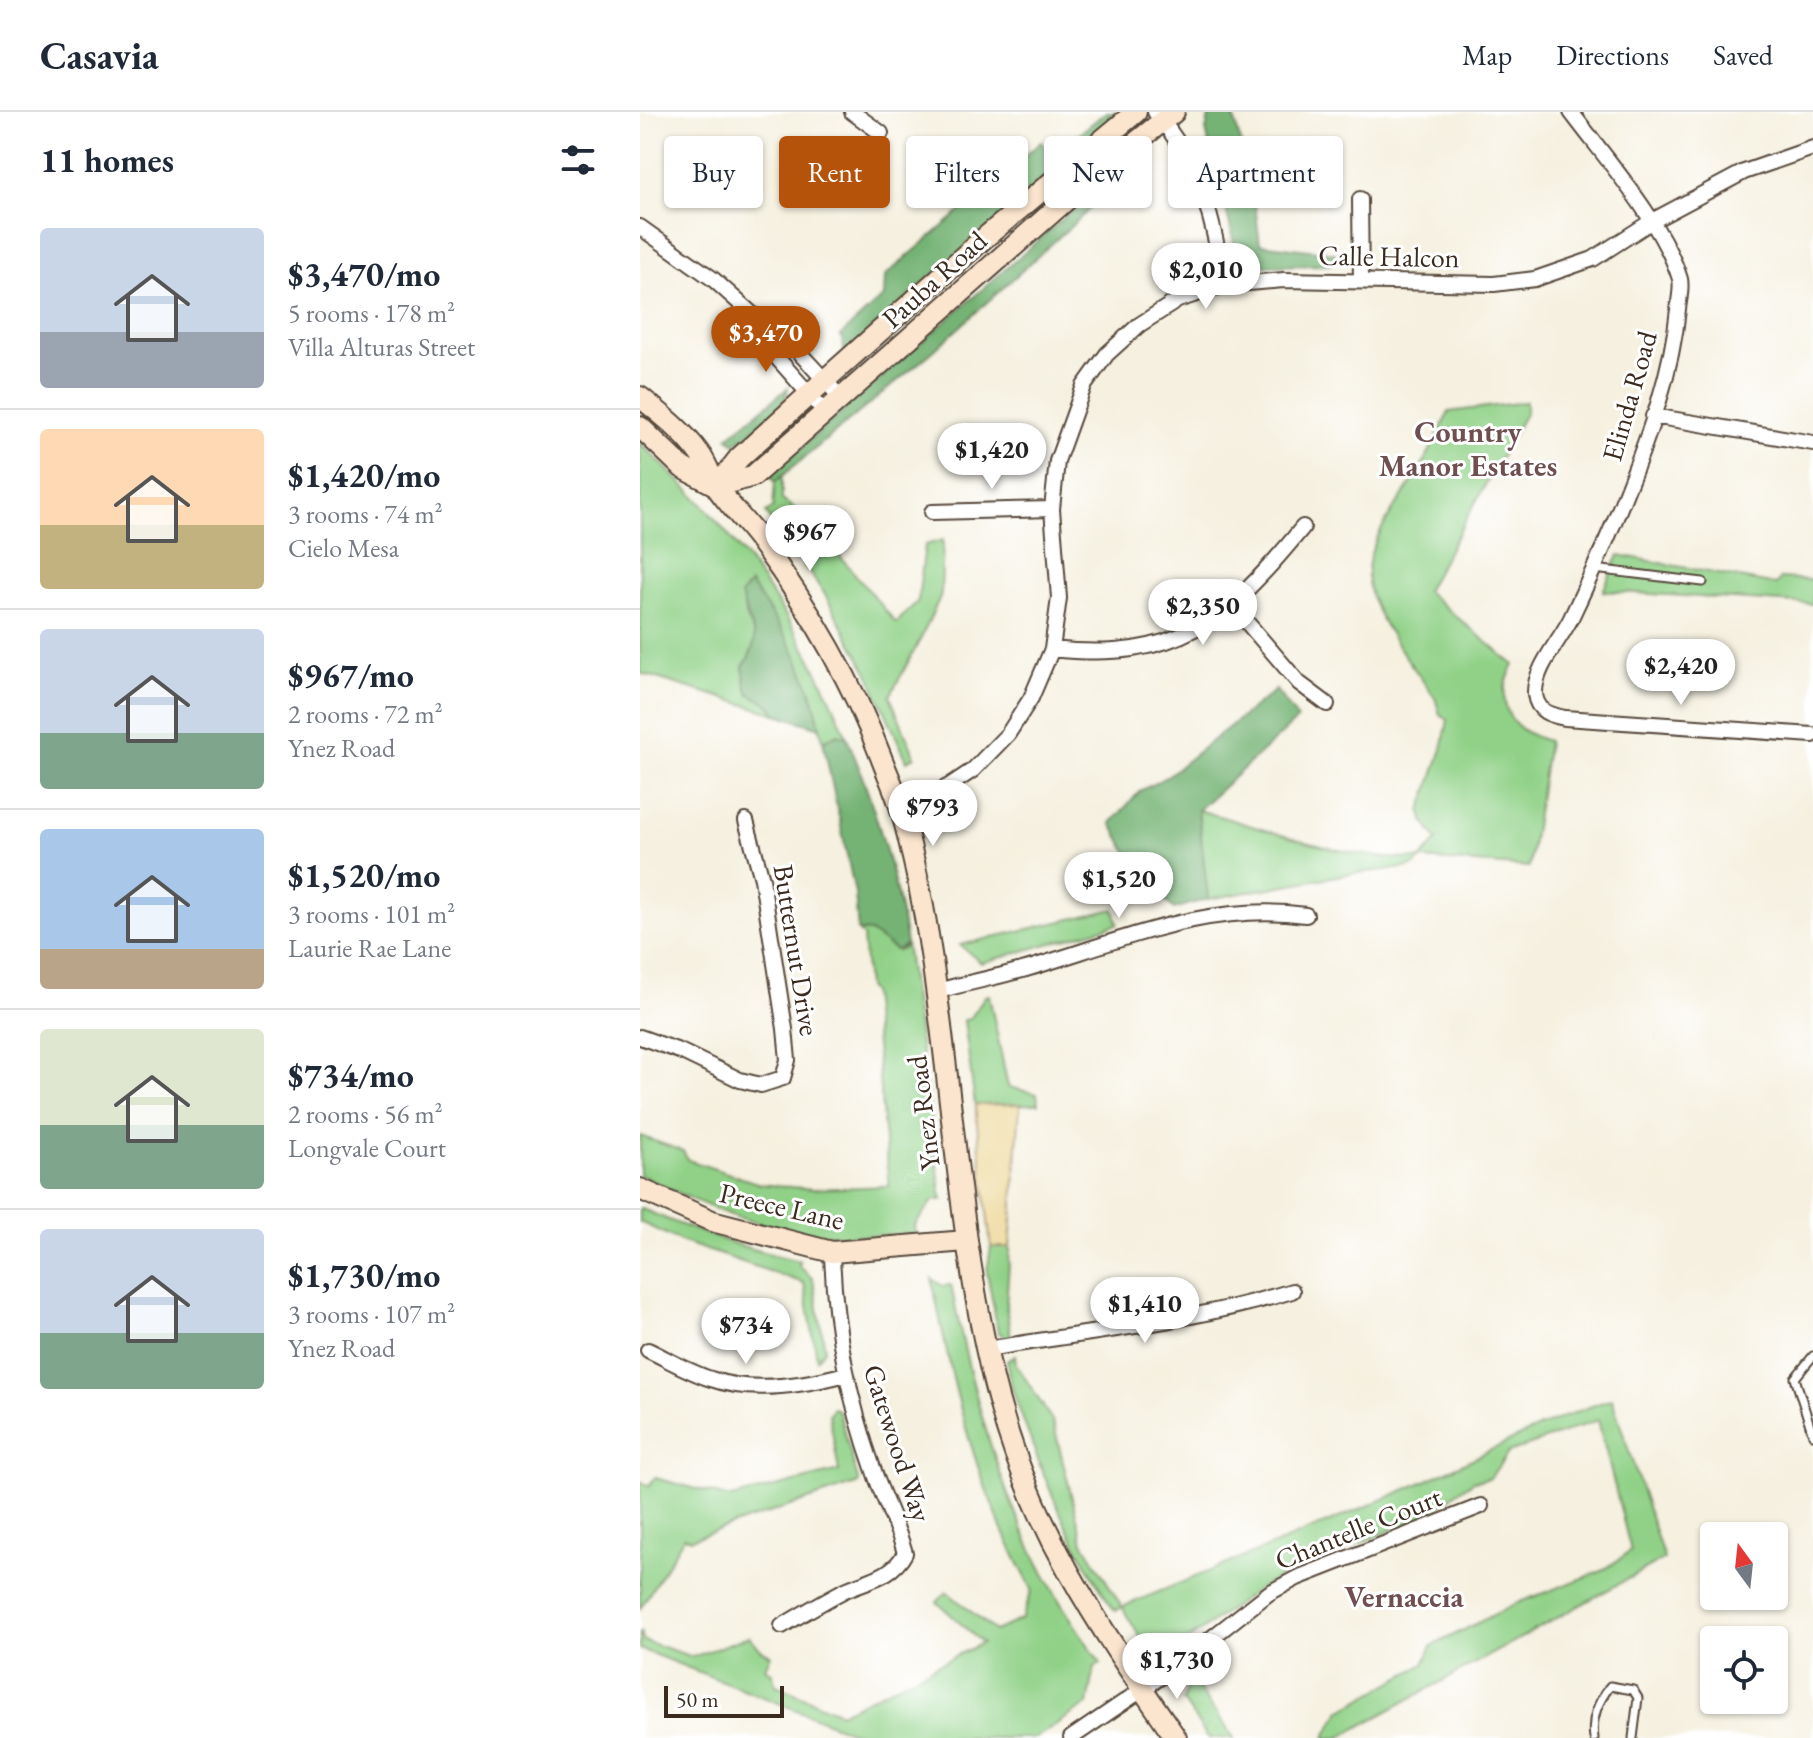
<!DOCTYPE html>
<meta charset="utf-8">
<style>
:root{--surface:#fff;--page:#f6f6f7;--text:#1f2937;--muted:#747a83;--line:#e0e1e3;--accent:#b45309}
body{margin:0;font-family:"EB Garamond",serif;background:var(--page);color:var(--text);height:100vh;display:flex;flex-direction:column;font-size:30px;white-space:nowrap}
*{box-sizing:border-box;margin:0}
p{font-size:26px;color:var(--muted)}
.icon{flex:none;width:44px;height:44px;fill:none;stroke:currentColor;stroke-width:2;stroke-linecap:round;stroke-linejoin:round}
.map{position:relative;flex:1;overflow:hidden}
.side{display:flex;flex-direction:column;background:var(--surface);width:640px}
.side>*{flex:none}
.banner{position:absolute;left:24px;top:24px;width:760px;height:72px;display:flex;gap:16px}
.needle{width:52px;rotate:345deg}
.buttons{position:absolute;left:1060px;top:1410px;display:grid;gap:16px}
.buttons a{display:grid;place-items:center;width:88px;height:88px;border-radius:8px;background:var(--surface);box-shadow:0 2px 6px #0004;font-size:40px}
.scale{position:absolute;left:24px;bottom:20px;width:120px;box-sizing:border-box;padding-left:8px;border:4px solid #3b2a1e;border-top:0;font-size:22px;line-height:28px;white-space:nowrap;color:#3b2a1e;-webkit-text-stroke:6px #fff;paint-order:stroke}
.price{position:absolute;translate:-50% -68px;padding:0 18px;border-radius:28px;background:#fff;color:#222;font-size:26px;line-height:52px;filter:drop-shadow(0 2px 4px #0008)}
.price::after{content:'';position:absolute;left:50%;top:48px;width:24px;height:18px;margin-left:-12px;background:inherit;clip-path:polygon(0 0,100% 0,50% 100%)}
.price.on{background:var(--accent);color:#fff}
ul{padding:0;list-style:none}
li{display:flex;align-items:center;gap:24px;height:200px;padding:0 40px}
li+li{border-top:2px solid var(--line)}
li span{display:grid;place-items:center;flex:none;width:224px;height:160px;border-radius:8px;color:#555}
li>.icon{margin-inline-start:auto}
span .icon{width:96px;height:96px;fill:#fffc;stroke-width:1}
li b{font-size:34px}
h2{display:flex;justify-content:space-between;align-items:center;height:96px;padding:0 40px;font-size:34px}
.chip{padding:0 28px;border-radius:8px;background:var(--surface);box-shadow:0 2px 6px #0004;font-size:28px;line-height:72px}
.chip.on{background:var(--accent);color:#fff}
header{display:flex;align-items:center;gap:48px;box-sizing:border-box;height:112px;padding:0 40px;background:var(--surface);border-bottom:2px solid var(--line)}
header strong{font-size:38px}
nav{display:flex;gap:44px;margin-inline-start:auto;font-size:28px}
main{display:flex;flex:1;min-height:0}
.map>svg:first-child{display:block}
.green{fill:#90d187;stroke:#667e52;stroke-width:2}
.forest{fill:#74b374;stroke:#586e49;stroke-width:2}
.sand{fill:#eeda9e;stroke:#94825e;stroke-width:2}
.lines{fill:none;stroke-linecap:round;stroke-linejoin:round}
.lane-casing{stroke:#57483b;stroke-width:11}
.street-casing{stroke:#57483b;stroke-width:18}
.secondary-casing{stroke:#57483b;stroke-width:24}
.lane{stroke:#fff;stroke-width:7}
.street{stroke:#fff;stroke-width:14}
.secondary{stroke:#fbe5cf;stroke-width:20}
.labels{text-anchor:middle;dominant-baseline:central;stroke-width:6;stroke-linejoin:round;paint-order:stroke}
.street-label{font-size:28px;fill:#3b2a1e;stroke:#fff}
.neighbourhood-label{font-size:30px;font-weight:bold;fill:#704f51;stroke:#fff}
</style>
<header>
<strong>Casavia</strong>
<nav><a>Map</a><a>Directions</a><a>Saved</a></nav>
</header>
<main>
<section class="side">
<h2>11 homes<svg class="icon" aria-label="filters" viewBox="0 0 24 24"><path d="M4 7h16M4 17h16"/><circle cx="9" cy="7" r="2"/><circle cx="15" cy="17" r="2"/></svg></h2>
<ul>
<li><span style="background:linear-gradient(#c9d6e8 65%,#9aa5b1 0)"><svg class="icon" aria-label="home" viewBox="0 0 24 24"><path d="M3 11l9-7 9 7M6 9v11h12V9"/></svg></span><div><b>$3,470/mo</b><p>5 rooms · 178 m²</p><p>Villa Alturas Street</p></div></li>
<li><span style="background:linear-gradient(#ffd9b3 60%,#c2b280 0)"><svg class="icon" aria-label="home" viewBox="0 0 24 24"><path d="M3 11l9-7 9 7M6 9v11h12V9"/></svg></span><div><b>$1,420/mo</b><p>3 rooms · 74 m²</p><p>Cielo Mesa</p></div></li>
<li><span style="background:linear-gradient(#c9d6e8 65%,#7fa58c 0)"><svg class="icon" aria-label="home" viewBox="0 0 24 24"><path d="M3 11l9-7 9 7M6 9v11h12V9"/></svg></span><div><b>$967/mo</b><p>2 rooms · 72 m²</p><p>Ynez Road</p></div></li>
<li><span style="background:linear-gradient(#a9c7e8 75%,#b9a48a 0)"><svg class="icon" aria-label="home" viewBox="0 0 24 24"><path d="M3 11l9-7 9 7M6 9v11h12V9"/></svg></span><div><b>$1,520/mo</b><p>3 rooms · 101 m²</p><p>Laurie Rae Lane</p></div></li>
<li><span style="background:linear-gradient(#dfe7d0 60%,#7fa58c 0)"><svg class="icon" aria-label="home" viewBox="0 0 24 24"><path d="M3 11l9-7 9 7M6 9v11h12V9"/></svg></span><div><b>$734/mo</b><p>2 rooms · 56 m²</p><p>Longvale Court</p></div></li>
<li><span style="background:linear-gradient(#c9d6e8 65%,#7fa58c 0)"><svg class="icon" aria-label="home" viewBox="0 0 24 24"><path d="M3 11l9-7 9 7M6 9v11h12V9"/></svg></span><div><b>$1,730/mo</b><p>3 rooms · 107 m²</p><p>Ynez Road</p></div></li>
</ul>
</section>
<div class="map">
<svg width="1173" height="1626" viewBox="0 0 1173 1626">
<rect width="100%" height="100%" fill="#fff"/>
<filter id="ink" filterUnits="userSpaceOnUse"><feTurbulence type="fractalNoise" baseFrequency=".0125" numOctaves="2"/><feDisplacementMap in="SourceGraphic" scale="16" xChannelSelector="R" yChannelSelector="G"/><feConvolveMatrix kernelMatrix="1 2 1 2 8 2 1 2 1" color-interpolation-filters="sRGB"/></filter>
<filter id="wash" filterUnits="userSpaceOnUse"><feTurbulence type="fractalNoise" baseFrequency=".006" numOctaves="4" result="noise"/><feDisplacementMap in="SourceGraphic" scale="32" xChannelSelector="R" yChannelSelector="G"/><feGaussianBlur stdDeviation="1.8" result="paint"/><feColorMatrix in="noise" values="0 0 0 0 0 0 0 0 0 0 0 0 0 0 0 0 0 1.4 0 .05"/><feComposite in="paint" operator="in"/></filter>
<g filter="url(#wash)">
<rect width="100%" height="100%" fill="#f5f0df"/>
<path class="green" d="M 886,290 L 886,300 L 786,479 L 874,553 C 853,590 868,618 908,629 L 889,755 L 781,747 L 773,754 L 765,756 L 708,762 L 568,787 L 558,698 C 631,718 703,748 781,747 L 797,728 L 783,708 L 781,699 L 802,637 L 808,608 L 800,602 L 795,586 C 776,558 735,508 729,476 C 720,434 758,394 778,360 C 790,341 799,320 809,300 Z
M 0,331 C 20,351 42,370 61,391 C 123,460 173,540 207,625 L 197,622 L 183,629 C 171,565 149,524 110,472 L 104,498 L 116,527 L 114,537 L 103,555 L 110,582 L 130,591 L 136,602 L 0,561 Z
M 142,365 L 142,388 L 167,405 L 256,511 L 278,489 L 285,433 L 303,428 L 301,483 L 280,528 L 250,584 L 275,645 L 267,649 L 227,559 L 184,481 L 126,401 L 133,396 L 135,370 Z
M 979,443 L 1136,473 L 1141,466 L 1173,468 L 1173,492 L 963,479 Z
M 474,797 L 478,812 L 341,851 L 320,833 Z
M 218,819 L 230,820 L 257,839 L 263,837 L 266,832 L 302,1088 L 294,1088 L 275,1113 L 276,1121 C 212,1128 140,1122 80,1099 C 53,1088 26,1075 0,1063 L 0,1024 L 43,1039 L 48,1048 L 120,1072 L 173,1077 L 249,1074 L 231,880 L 227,875 L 223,824 Z
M 349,883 L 368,975 L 397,982 L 398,992 L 335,993 L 324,908 L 330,907 L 345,884 Z
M 0,1096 C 53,1119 103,1137 160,1149 L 159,1154 L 173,1167 L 185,1237 L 177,1247 L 164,1171 L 43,1130 L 0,1110 Z
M 351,1135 L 370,1135 L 366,1195 L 371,1225 L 365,1225 L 358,1220 L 347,1160 Z
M 292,1167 L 303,1174 L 311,1173 C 332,1281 361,1390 417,1485 C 431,1508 446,1530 461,1552 L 455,1555 L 448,1592 L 395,1626 L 228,1626 L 0,1537 L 0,1519 L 4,1529 L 53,1545 L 109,1524 L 121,1538 L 131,1543 L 125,1556 L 132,1561 L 136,1573 L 200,1601 L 342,1531 L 297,1490 L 307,1480 L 355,1519 L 382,1507 L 392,1477 C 335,1373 314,1282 292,1167 Z
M 375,1243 L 376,1252 L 413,1310 L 443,1430 L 482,1495 C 580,1454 679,1416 776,1373 C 842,1344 904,1309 972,1287 L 1024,1447 L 699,1626 L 685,1626 L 700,1599 L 784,1552 L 792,1534 L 877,1491 L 962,1459 L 991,1439 L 958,1308 L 868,1341 L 850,1366 L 834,1369 L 822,1377 L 787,1404 L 648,1460 L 617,1478 L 535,1537 L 533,1534 L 504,1532 L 482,1495 L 476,1499 L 472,1495 C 436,1440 410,1383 388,1321 C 380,1299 369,1273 367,1249 Z
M 193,1296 L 198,1298 L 219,1371 L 51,1427 L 44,1425 L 0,1497 L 0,1369 L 9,1374 L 15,1366 L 91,1386 L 199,1359 L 189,1302 Z
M 550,1564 L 594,1626 L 568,1626 L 543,1589 Z"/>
<path class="forest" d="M 466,0 L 476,0 L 466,13 L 205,242 L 201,223 L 244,184 L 245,164 L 401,30 L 412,44 Z
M 570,0 L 596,0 L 593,2 L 613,76 L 620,132 L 694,141 L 697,143 L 690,153 L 612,154 L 597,143 L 582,80 L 563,34 L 569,31 L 566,18 Z
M 498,41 L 504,48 L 291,241 L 135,370 L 130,363 Z
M 148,276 C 147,300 113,318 95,332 L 88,325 Z
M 110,472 C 143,516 171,561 180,616 L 136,602 C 127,586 122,591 110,582 C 104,576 105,563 103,555 C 126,520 107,517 101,482 Z
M 636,578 L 658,607 L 558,698 L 568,787 L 534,797 L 503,768 L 471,711 L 500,679 L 526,665 Z
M 197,622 L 207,625 C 234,692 256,761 266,832 L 257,839 L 230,820 L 218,819 L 215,781 L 183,629 Z"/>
<path class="sand" d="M 380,992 L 370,1135 L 351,1135 L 335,993 Z"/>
</g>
<g filter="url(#ink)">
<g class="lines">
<g class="lane-casing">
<path id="lane" d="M 954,457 L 1063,470
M 1173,1244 L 1155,1266 L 1173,1323
M 954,1626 C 951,1606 958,1590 970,1574 L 993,1578 L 998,1586 L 993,1626"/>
</g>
<g class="street-casing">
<path id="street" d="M 212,0 L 241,21
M 515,0 C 564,58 570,101 585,173
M 931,0 C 966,47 1023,111 1040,167 C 1042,176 1039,188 1038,197 C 1032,259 1010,321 987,378 C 970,422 951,464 931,506 C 920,529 894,556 895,582 C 897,600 910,603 925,606 L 1173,623
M 720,87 L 721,169
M 0,115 L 73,167 L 112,202 L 131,210 L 201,286
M 112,202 L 115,221 L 185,300
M 1013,304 L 1173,331
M 292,400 L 412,397
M 592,493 L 659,571 L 687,592
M 412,537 C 537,551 587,508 663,415
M 261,697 L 309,674 L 333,658 L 368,622 L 391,586 L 412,537 L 419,486 L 412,397 L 417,349 L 444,274 L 467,242 L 499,213 L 538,188 L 585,173 L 644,168 L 854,172 L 895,167 L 953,147 L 1012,109 L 1104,60 L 1173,36
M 297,879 C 327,871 357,865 386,857 C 478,830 569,789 666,803
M 0,925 L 42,940 L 100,968 L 121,973 L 143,966 L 148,948 L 145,917 L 122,767 L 106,709
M 346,1237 C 449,1220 552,1210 652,1179
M 8,1238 C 29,1248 49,1260 71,1267 C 113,1282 165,1273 206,1262
M 142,1514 C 162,1502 182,1490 203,1479 C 226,1468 252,1466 265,1441 C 257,1412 243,1387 234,1359 C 209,1288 194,1215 192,1140
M 431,1626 L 528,1560 L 629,1481 L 657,1466 L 841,1394"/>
</g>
<g class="secondary-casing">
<path id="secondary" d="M 0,285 C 20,301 44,320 59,341 C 67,351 70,364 76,374 C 88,392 105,409 118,426 C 168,494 211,566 241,645 C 248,664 257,682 262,701 C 314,893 307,1094 358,1286 C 393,1420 459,1514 536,1626
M 0,315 L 43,356 L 77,374
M 77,374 L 113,364 L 450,67 L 534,0
M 77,374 L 99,346 L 185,268 L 342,128 L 496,0
M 0,1077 L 72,1109 L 192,1140 L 326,1129"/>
</g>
<use href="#lane" class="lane"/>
<use href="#street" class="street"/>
<use href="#secondary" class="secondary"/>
</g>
</g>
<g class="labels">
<g class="street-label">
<text transform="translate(749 144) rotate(1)">Calle Halcon</text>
<text transform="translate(294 167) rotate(-42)">Pauba Road</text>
<text transform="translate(989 284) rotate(-74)">Elinda Road</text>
<text transform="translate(157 838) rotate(81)">Butternut Drive</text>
<text transform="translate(283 1001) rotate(-97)">Ynez Road</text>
<text transform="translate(142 1094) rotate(13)">Preece Lane</text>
<text transform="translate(258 1331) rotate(72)">Gatewood Way</text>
<text transform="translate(718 1416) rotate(-22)">Chantelle Court</text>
</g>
<g class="neighbourhood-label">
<text x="828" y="319">Country<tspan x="828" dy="34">Manor Estates</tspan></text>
<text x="764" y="1484">Vernaccia</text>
</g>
</g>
</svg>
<div class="buttons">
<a><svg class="needle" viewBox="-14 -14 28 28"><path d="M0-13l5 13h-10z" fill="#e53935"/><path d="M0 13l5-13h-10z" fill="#747a83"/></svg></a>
<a><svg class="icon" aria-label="locate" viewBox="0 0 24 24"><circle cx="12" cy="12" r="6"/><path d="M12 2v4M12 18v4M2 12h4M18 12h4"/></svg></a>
</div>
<div class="scale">50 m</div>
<b class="price" style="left:566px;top:199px">$2,010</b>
<b class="price on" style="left:126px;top:262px">$3,470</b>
<b class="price" style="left:352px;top:379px">$1,420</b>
<b class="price" style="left:170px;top:461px">$967</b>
<b class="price" style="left:563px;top:535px">$2,350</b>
<b class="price" style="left:1041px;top:595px">$2,420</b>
<b class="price" style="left:293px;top:736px">$793</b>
<b class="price" style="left:479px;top:808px">$1,520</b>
<b class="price" style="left:505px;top:1233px">$1,410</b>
<b class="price" style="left:106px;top:1254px">$734</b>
<b class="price" style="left:537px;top:1589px">$1,730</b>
<div class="banner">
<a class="chip">Buy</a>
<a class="chip on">Rent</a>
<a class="chip">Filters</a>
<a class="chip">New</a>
<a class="chip">Apartment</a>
</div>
</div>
</main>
